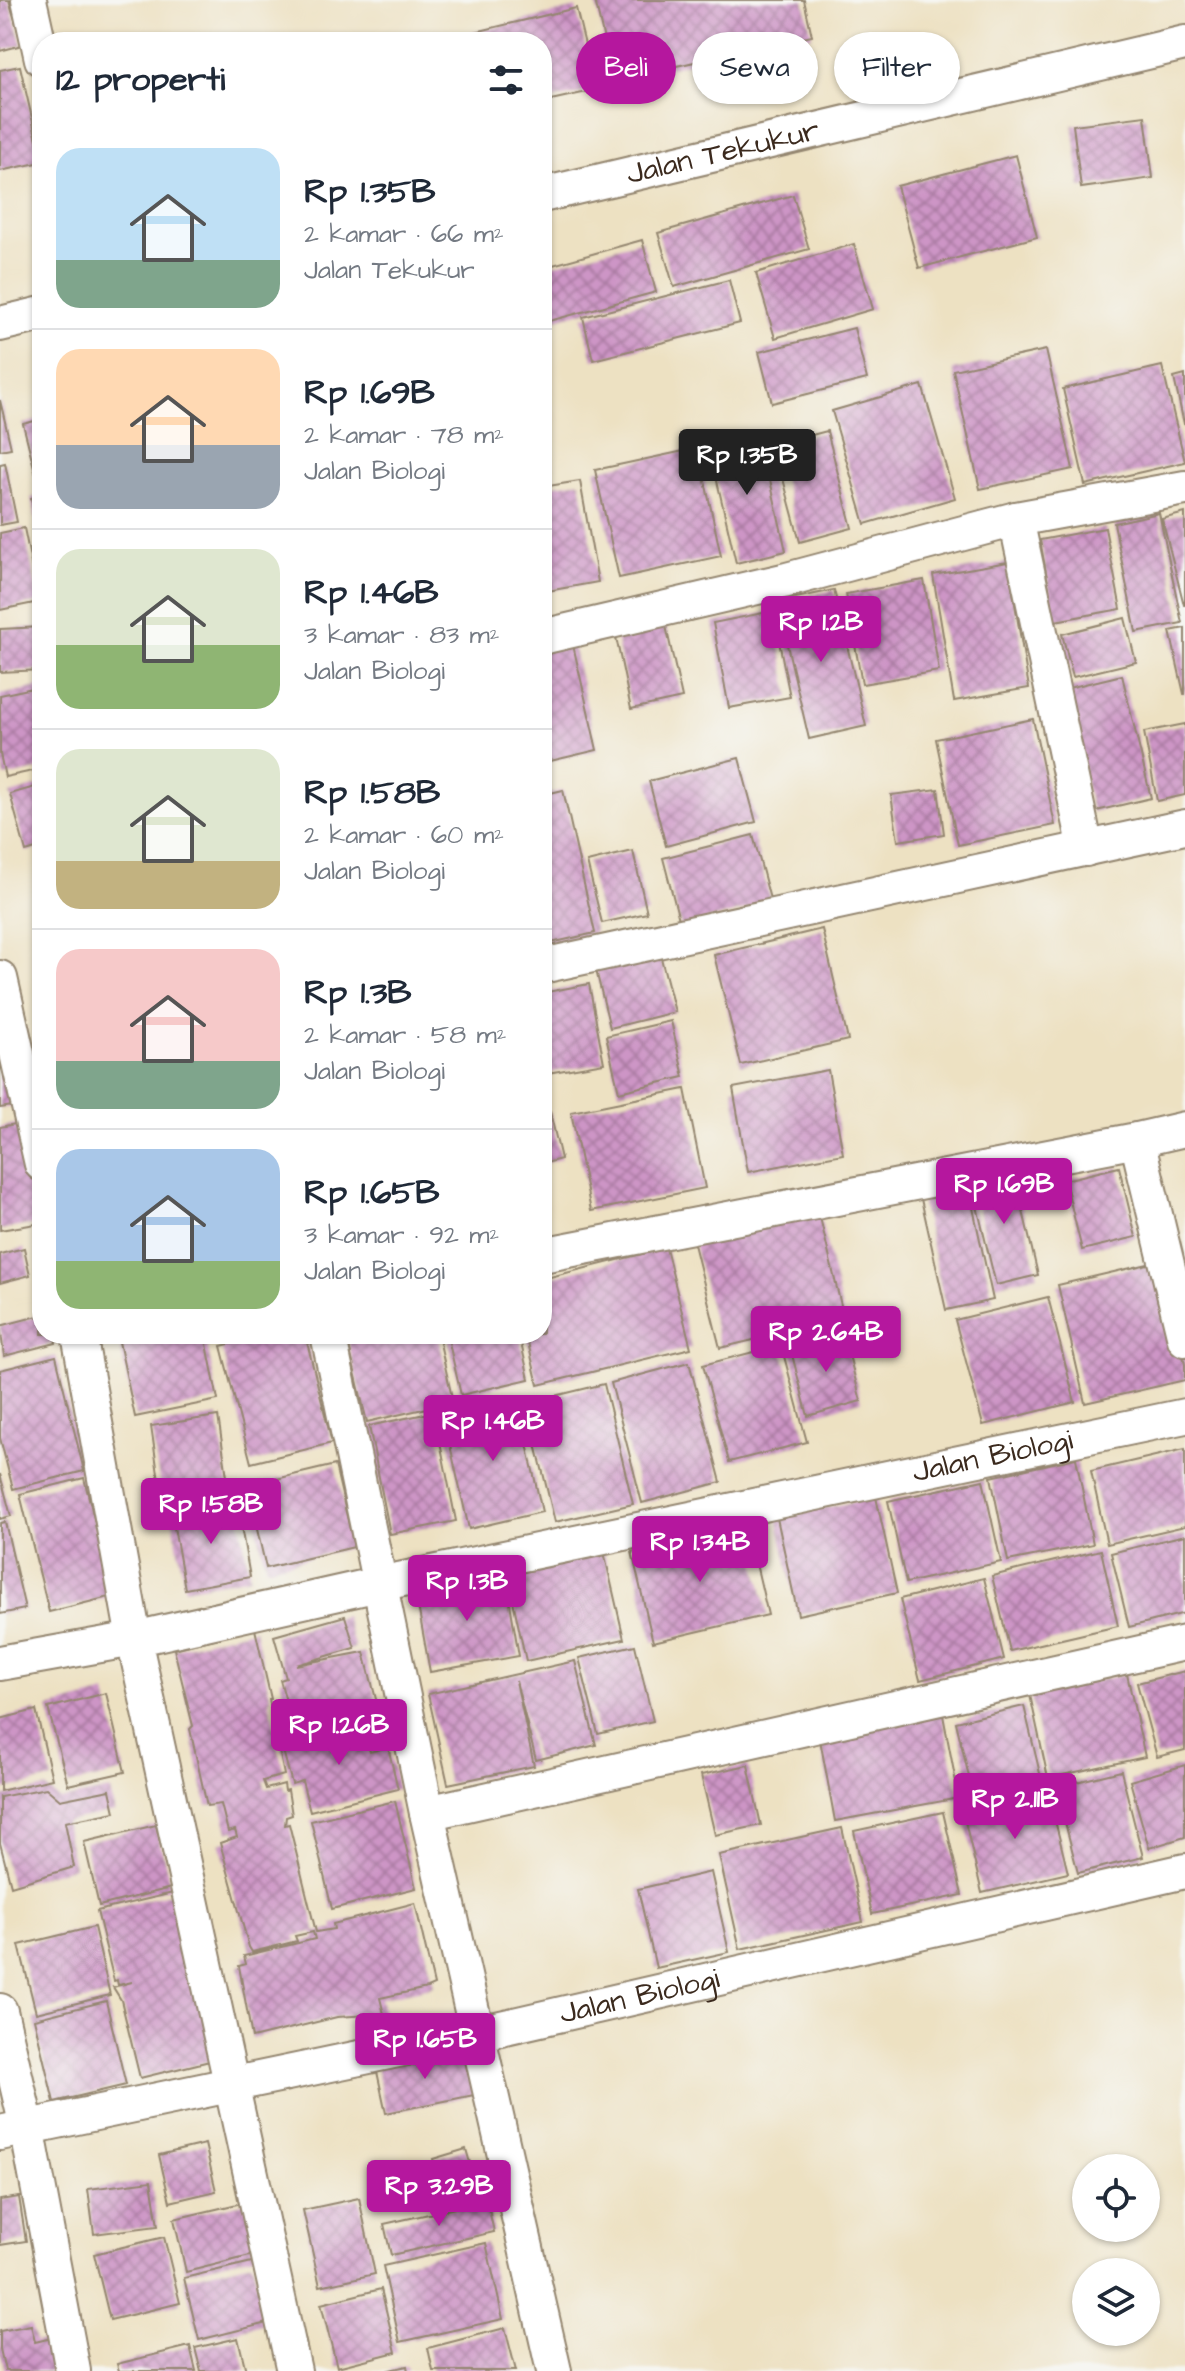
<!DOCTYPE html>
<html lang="id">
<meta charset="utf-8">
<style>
:root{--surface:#fff;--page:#f6f6f7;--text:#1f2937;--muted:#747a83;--line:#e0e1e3;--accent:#b5179e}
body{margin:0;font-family:"Architects Daughter",sans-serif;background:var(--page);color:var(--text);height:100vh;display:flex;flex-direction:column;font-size:30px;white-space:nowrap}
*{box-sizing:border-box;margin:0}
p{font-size:26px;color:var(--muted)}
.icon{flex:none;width:44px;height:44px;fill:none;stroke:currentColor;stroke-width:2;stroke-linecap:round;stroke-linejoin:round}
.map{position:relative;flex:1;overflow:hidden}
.sheet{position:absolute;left:32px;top:32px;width:520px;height:1312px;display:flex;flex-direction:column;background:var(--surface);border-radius:32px;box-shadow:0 2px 6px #0004}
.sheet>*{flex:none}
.top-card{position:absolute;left:576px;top:32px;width:488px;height:72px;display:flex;gap:16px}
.fabs{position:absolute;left:1072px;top:2154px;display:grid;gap:16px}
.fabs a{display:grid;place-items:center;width:88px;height:88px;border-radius:50%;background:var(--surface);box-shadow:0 2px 6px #0004;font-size:40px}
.price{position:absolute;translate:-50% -68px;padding:0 18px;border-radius:8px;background:var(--accent);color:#fff;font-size:26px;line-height:52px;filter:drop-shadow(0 2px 4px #0008)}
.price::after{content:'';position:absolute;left:50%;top:48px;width:24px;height:18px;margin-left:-12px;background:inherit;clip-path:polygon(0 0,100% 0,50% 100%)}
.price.active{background:#222;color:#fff}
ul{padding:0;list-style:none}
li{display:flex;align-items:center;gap:24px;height:200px;padding:0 24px}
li+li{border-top:2px solid var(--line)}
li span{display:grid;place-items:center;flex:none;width:224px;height:160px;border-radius:24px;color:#555}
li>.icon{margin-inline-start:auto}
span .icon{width:96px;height:96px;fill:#fffc;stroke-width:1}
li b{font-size:34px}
h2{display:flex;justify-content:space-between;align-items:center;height:96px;padding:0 24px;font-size:34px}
.pill{padding:0 28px;border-radius:36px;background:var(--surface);box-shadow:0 2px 6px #0004;font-size:28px;line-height:72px}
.pill.active{background:var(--accent);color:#fff}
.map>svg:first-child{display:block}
.building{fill:url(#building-cross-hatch)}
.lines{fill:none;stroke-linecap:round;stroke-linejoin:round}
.street-casing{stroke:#948670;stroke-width:38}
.street{stroke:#fff;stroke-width:34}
.labels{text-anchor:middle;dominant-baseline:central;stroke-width:8;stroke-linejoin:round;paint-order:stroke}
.street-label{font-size:30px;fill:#3b2a1e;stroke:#f6f6f2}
</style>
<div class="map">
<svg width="1185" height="2371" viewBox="0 0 1185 2371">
<defs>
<pattern id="building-cross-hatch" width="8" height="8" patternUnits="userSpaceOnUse" patternTransform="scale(2)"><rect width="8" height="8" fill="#cd95c6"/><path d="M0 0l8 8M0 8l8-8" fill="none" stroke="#a87aa0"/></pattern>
</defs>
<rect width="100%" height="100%" fill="#f6f6f2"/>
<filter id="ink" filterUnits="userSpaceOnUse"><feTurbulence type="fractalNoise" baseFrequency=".0125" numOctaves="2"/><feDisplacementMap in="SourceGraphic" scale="16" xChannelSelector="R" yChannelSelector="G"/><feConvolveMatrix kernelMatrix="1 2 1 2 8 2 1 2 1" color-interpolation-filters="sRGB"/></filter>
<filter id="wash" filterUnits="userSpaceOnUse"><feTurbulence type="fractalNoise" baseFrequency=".006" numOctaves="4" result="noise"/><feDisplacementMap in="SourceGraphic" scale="32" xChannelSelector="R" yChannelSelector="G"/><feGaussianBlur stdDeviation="1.8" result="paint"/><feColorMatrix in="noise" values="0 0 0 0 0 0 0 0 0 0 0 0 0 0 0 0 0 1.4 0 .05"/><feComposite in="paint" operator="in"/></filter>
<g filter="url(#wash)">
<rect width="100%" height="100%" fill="#ede1c2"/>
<g id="blocks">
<path class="building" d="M 0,0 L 9,0 L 22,45 L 0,51 Z
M 595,0 L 804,0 L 812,36 L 613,80 Z
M 576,8 L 596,90 L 542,102 L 542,42 L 447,42 L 446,39 Z
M 20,66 L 42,162 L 0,171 L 0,70 Z
M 1145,116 L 1153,178 L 1081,188 L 1073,125 Z
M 1016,155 L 1037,237 L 919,268 L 897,186 Z
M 793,195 L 809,249 L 674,287 L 658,233 Z
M 642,240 L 656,292 L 542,323 L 542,268 Z
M 854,244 L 873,309 L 775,338 L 756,273 Z
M 729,280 L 740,323 L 593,360 L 583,317 Z
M 854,328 L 867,379 L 772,403 L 759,352 Z
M 1046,350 L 1073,469 L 980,489 L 953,370 Z
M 1162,366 L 1185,462 L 1085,485 L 1063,389 Z
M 1185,375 L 1185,424 L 1184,424 L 1174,378 Z
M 922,385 L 955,498 L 865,524 L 832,411 Z
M 0,400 L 11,448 L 0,450 Z
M 42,419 L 42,474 L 36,475 L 23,424 Z
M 759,431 L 786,551 L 736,563 L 708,442 Z
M 827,431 L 852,528 L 800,542 L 774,445 Z
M 698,448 L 721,556 L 619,578 L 595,470 Z
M 5,463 L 17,522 L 0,525 L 0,464 Z
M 580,481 L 598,582 L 542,592 L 542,487 Z
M 42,495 L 42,540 L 41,541 L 31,498 Z
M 1159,513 L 1182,623 L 1136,632 L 1114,523 Z
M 1185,513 L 1185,605 L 1184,605 L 1162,519 Z
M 24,528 L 39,602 L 0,610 L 0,533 Z
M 1105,528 L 1121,609 L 1055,621 L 1040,540 Z
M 1008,562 L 1029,688 L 954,701 L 933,575 Z
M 924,580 L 939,671 L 862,684 L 846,594 Z
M 834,590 L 866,726 L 809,739 L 777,602 Z
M 773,611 L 790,697 L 729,708 L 713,623 Z
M 1125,618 L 1136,662 L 1073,677 L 1062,634 Z
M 666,626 L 682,698 L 631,709 L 616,637 Z
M 42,627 L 42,670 L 0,672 L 0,629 Z
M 1185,628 L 1185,694 L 1184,694 L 1170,631 Z
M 573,645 L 597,750 L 542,763 L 542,652 Z
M 1122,675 L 1151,798 L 1092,812 L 1064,689 Z
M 42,686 L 42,769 L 5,777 L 0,754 L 0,695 Z
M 1033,719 L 1055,825 L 958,845 L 936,739 Z
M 1185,724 L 1185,795 L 1157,801 L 1144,732 Z
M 739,758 L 756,822 L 666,846 L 649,781 Z
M 42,785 L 42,847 L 26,852 L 10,794 Z
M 938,789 L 944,834 L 898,841 L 891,795 Z
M 563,790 L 595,933 L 542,945 L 542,795 Z
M 753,835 L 771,903 L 681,927 L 663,858 Z
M 633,851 L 647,913 L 602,923 L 587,862 Z
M 42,895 L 42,935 L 40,935 L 33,897 Z
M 822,929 L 848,1040 L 741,1065 L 714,955 Z
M 660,954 L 675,1012 L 610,1028 L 596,970 Z
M 589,984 L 604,1063 L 542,1074 L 542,993 Z
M 671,1021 L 684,1077 L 619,1092 L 606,1036 Z
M 0,1029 L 18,1105 L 0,1108 Z
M 828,1070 L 843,1154 L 748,1172 L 733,1088 Z
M 685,1089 L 705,1188 L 591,1211 L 571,1112 Z
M 550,1112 L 561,1159 L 542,1164 L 542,1114 Z
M 25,1122 L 42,1223 L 0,1230 L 0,1127 Z
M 1119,1167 L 1136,1237 L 1082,1250 L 1065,1180 Z
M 1013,1168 L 1038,1275 L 996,1285 L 970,1177 Z
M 967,1180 L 993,1300 L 946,1310 L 919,1190 Z
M 818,1209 L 844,1318 L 720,1348 L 693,1240 Z
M 24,1248 L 30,1275 L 0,1283 L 0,1254 Z
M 666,1248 L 691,1348 L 538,1385 L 526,1334 L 542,1334 L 542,1279 Z
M 1161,1261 L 1185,1364 L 1185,1380 L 1085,1403 L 1058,1285 Z
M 1048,1297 L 1075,1402 L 983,1425 L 955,1320 Z
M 42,1315 L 42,1334 L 54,1334 L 56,1343 L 4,1356 L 0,1326 Z
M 843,1332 L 861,1401 L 808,1416 L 790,1347 Z
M 130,1334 L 205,1334 L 218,1400 L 135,1417 L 118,1337 Z
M 270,1334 L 305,1334 L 332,1443 L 251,1463 L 221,1346 Z
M 346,1334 L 438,1334 L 453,1402 L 367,1422 Z
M 447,1334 L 519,1334 L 529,1379 L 461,1395 Z
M 781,1345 L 807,1442 L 729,1462 L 703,1365 Z
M 56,1356 L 84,1471 L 13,1489 L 0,1438 L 0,1370 Z
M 689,1362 L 721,1482 L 642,1503 L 611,1383 Z
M 604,1384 L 633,1504 L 555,1522 L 526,1403 Z
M 517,1398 L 542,1512 L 469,1529 L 443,1414 Z
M 434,1412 L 456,1521 L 390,1534 L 369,1426 Z
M 218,1416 L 229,1490 L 162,1501 L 151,1426 Z
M 1185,1449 L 1185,1526 L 1107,1544 L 1091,1471 Z
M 1076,1458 L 1093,1544 L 1008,1561 L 991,1477 Z
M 335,1465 L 354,1547 L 266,1568 L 247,1486 Z
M 0,1474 L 11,1516 L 0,1519 Z
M 84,1478 L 113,1596 L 49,1612 L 20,1494 Z
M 983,1480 L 1001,1562 L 906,1583 L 888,1501 Z
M 876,1497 L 897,1593 L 798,1615 L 777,1518 Z
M 237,1504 L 250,1577 L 185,1589 L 172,1516 Z
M 5,1522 L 25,1609 L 0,1614 L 0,1523 Z
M 747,1525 L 768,1615 L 653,1642 L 632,1552 Z
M 1185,1535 L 1185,1613 L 1129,1627 L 1111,1553 Z
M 1101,1550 L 1118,1626 L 1010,1651 L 992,1576 Z
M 604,1552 L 624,1639 L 526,1661 L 507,1573 Z
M 505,1574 L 519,1656 L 430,1672 L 415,1589 Z
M 984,1578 L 1004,1659 L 920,1680 L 900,1599 Z
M 345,1616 L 355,1648 L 296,1665 L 364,1652 L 379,1711 L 326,1729 L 302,1724 L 293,1726 L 280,1680 L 286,1678 L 274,1636 Z
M 255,1629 L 271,1699 L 269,1699 L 284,1775 L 263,1781 L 266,1789 L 284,1784 L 285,1791 L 288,1790 L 292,1815 L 286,1817 L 285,1825 L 289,1824 L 316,1932 L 334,1929 L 333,1924 L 415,1903 L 434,1985 L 427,1988 L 380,1998 L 384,2014 L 337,2017 L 252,2038 L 239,1966 L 246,1964 L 244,1956 L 315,1939 L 313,1932 L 295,1936 L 297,1941 L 252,1952 L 249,1947 L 220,1843 L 237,1837 L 235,1830 L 228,1832 L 221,1804 L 207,1806 L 190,1729 L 193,1726 L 174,1649 Z
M 635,1645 L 653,1721 L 598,1734 L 579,1658 Z
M 575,1661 L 596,1745 L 536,1760 L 516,1681 L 534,1766 L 448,1784 L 428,1694 Z
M 1185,1671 L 1185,1750 L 1157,1757 L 1137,1683 Z
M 1127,1674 L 1145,1757 L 1048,1778 L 1030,1695 Z
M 106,1693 L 125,1772 L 68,1785 L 48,1708 Z
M 1024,1706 L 1042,1782 L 974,1798 L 956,1722 Z
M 36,1710 L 52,1779 L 0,1791 L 0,1719 Z
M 942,1710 L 959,1798 L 835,1821 L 819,1734 Z
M 361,1721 L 370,1752 L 388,1747 L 398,1789 L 310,1811 L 302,1781 L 292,1784 L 281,1743 Z
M 748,1765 L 761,1825 L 715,1835 L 701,1775 Z
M 1185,1765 L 1185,1837 L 1149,1848 L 1130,1781 Z
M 1121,1771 L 1143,1857 L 1078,1873 L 1056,1787 Z
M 46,1788 L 60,1800 L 110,1790 L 115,1812 L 65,1822 L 74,1867 L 11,1886 L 0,1843 L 0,1797 Z
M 1047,1788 L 1068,1873 L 982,1893 L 962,1809 Z
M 395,1801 L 416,1888 L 332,1909 L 311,1821 Z
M 943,1812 L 962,1895 L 872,1914 L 854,1831 Z
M 156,1825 L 171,1888 L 99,1906 L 84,1842 Z
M 842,1828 L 863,1922 L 740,1949 L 719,1855 Z
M 711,1872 L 729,1952 L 656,1968 L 638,1889 Z
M 173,1893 L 191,1963 L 187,1964 L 188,1969 L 195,1968 L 222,2058 L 140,2078 L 121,2000 L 113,1987 L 132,1982 L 118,1985 L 117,1980 L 114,1981 L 97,1911 Z
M 94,1927 L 110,1995 L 36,2013 L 19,1945 Z
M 106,2001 L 126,2085 L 54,2102 L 34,2019 Z
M 464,2049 L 474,2095 L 386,2113 L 376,2067 Z
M 205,2144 L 216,2191 L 170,2202 L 159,2155 Z
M 466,2149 L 477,2188 L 443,2197 L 433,2159 Z
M 151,2181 L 158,2226 L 94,2234 L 88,2189 Z
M 19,2197 L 26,2241 L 0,2245 L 0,2200 Z
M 359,2198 L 375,2274 L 320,2286 L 303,2210 Z
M 487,2201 L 494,2232 L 391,2255 L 384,2224 Z
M 246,2202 L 258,2254 L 186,2272 L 174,2219 Z
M 164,2237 L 180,2303 L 110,2320 L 94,2254 Z
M 486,2243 L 503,2319 L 400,2342 L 383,2266 Z
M 252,2262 L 267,2323 L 199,2340 L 184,2278 Z
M 381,2289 L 396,2352 L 337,2367 L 321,2304 Z
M 31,2325 L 35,2342 L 60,2336 L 68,2371 L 5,2371 L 0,2349 L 0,2331 Z
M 505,2328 L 516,2371 L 433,2371 L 428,2348 Z
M 238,2338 L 246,2371 L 201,2371 L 195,2348 Z
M 190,2346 L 196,2371 L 119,2371 L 117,2364 Z
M 407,2366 L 408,2371 L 390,2371 L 389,2370 Z"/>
</g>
</g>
<g filter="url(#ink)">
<use href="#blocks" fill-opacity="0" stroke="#948670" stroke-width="2"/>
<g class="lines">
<g class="street-casing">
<g id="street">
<path d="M 29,0 L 42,59"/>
<path id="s1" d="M 542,195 L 1185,43"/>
<path d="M 0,324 L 42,314"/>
<path d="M 1016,519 L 1086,849"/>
<path d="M 542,637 L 783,581 L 1016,519 L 1185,488"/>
<path d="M 542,966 L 1185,827"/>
<path d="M 0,978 L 42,1164"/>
<path d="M 1137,1140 L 1185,1339"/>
<path d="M 542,1255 L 1137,1140 L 1185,1129"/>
<path d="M 79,1334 L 134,1639 L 294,2371"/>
<path d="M 328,1334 L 427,1813 L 554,2371"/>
<path id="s2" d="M 0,1663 L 134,1639 L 379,1584 L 1185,1416"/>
<path d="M 427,1813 L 1185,1643"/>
<path d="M 0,2011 L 27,2127 L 73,2371"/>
<path id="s3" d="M 0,2133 L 479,2033 L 1185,1871"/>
</g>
</g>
<use href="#street" class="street"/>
</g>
</g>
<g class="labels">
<g class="street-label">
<text stroke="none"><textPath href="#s1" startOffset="186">Jalan Tekukur</textPath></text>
<text stroke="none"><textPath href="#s2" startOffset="1014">Jalan Biologi</textPath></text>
<text stroke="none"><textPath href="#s3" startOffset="654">Jalan Biologi</textPath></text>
</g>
</g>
</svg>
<div class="fabs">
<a><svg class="icon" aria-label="locate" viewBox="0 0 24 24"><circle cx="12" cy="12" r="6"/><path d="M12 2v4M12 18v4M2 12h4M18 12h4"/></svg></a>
<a><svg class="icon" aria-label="layers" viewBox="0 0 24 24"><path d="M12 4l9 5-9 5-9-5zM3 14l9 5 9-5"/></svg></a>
</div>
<b class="price active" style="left:747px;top:497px">Rp 1.35B</b>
<b class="price" style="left:821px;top:664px">Rp 1.2B</b>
<b class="price" style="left:1004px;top:1226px">Rp 1.69B</b>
<b class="price" style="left:826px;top:1374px">Rp 2.64B</b>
<b class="price" style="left:493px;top:1463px">Rp 1.46B</b>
<b class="price" style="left:211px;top:1546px">Rp 1.58B</b>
<b class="price" style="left:700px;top:1584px">Rp 1.34B</b>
<b class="price" style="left:467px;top:1623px">Rp 1.3B</b>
<b class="price" style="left:339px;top:1767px">Rp 1.26B</b>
<b class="price" style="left:1015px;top:1841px">Rp 2.11B</b>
<b class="price" style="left:425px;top:2081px">Rp 1.65B</b>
<b class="price" style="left:439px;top:2228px">Rp 3.29B</b>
<div class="top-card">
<a class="pill active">Beli</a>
<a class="pill">Sewa</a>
<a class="pill">Filter</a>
</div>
<section class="sheet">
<h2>12 properti<svg class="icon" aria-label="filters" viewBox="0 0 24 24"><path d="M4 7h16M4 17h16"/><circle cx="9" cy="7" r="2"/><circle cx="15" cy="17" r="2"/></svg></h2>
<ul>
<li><span style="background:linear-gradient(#bfe0f5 70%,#7fa58c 0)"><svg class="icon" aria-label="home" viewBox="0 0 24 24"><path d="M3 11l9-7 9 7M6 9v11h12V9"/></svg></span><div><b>Rp 1.35B</b><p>2 kamar · 66 m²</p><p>Jalan Tekukur</p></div></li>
<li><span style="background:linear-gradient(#ffd9b3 60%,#9aa5b1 0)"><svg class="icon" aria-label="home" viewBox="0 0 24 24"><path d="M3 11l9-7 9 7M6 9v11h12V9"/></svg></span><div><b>Rp 1.69B</b><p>2 kamar · 78 m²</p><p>Jalan Biologi</p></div></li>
<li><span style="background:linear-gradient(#dfe7d0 60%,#8fb573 0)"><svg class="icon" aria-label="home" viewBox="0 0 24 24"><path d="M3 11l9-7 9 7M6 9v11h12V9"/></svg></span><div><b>Rp 1.46B</b><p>3 kamar · 83 m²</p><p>Jalan Biologi</p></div></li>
<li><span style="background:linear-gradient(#dfe7d0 70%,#c2b280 0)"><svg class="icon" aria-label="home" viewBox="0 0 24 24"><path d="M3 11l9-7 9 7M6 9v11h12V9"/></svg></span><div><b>Rp 1.58B</b><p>2 kamar · 60 m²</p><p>Jalan Biologi</p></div></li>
<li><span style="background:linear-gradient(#f6c9c9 70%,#7fa58c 0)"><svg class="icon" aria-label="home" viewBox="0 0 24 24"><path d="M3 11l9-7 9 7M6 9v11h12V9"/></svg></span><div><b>Rp 1.3B</b><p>2 kamar · 58 m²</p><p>Jalan Biologi</p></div></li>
<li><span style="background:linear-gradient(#a9c7e8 70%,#8fb573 0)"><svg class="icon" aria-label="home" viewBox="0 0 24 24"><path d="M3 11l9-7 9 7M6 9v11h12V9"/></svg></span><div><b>Rp 1.65B</b><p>3 kamar · 92 m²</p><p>Jalan Biologi</p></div></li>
</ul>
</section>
</div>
